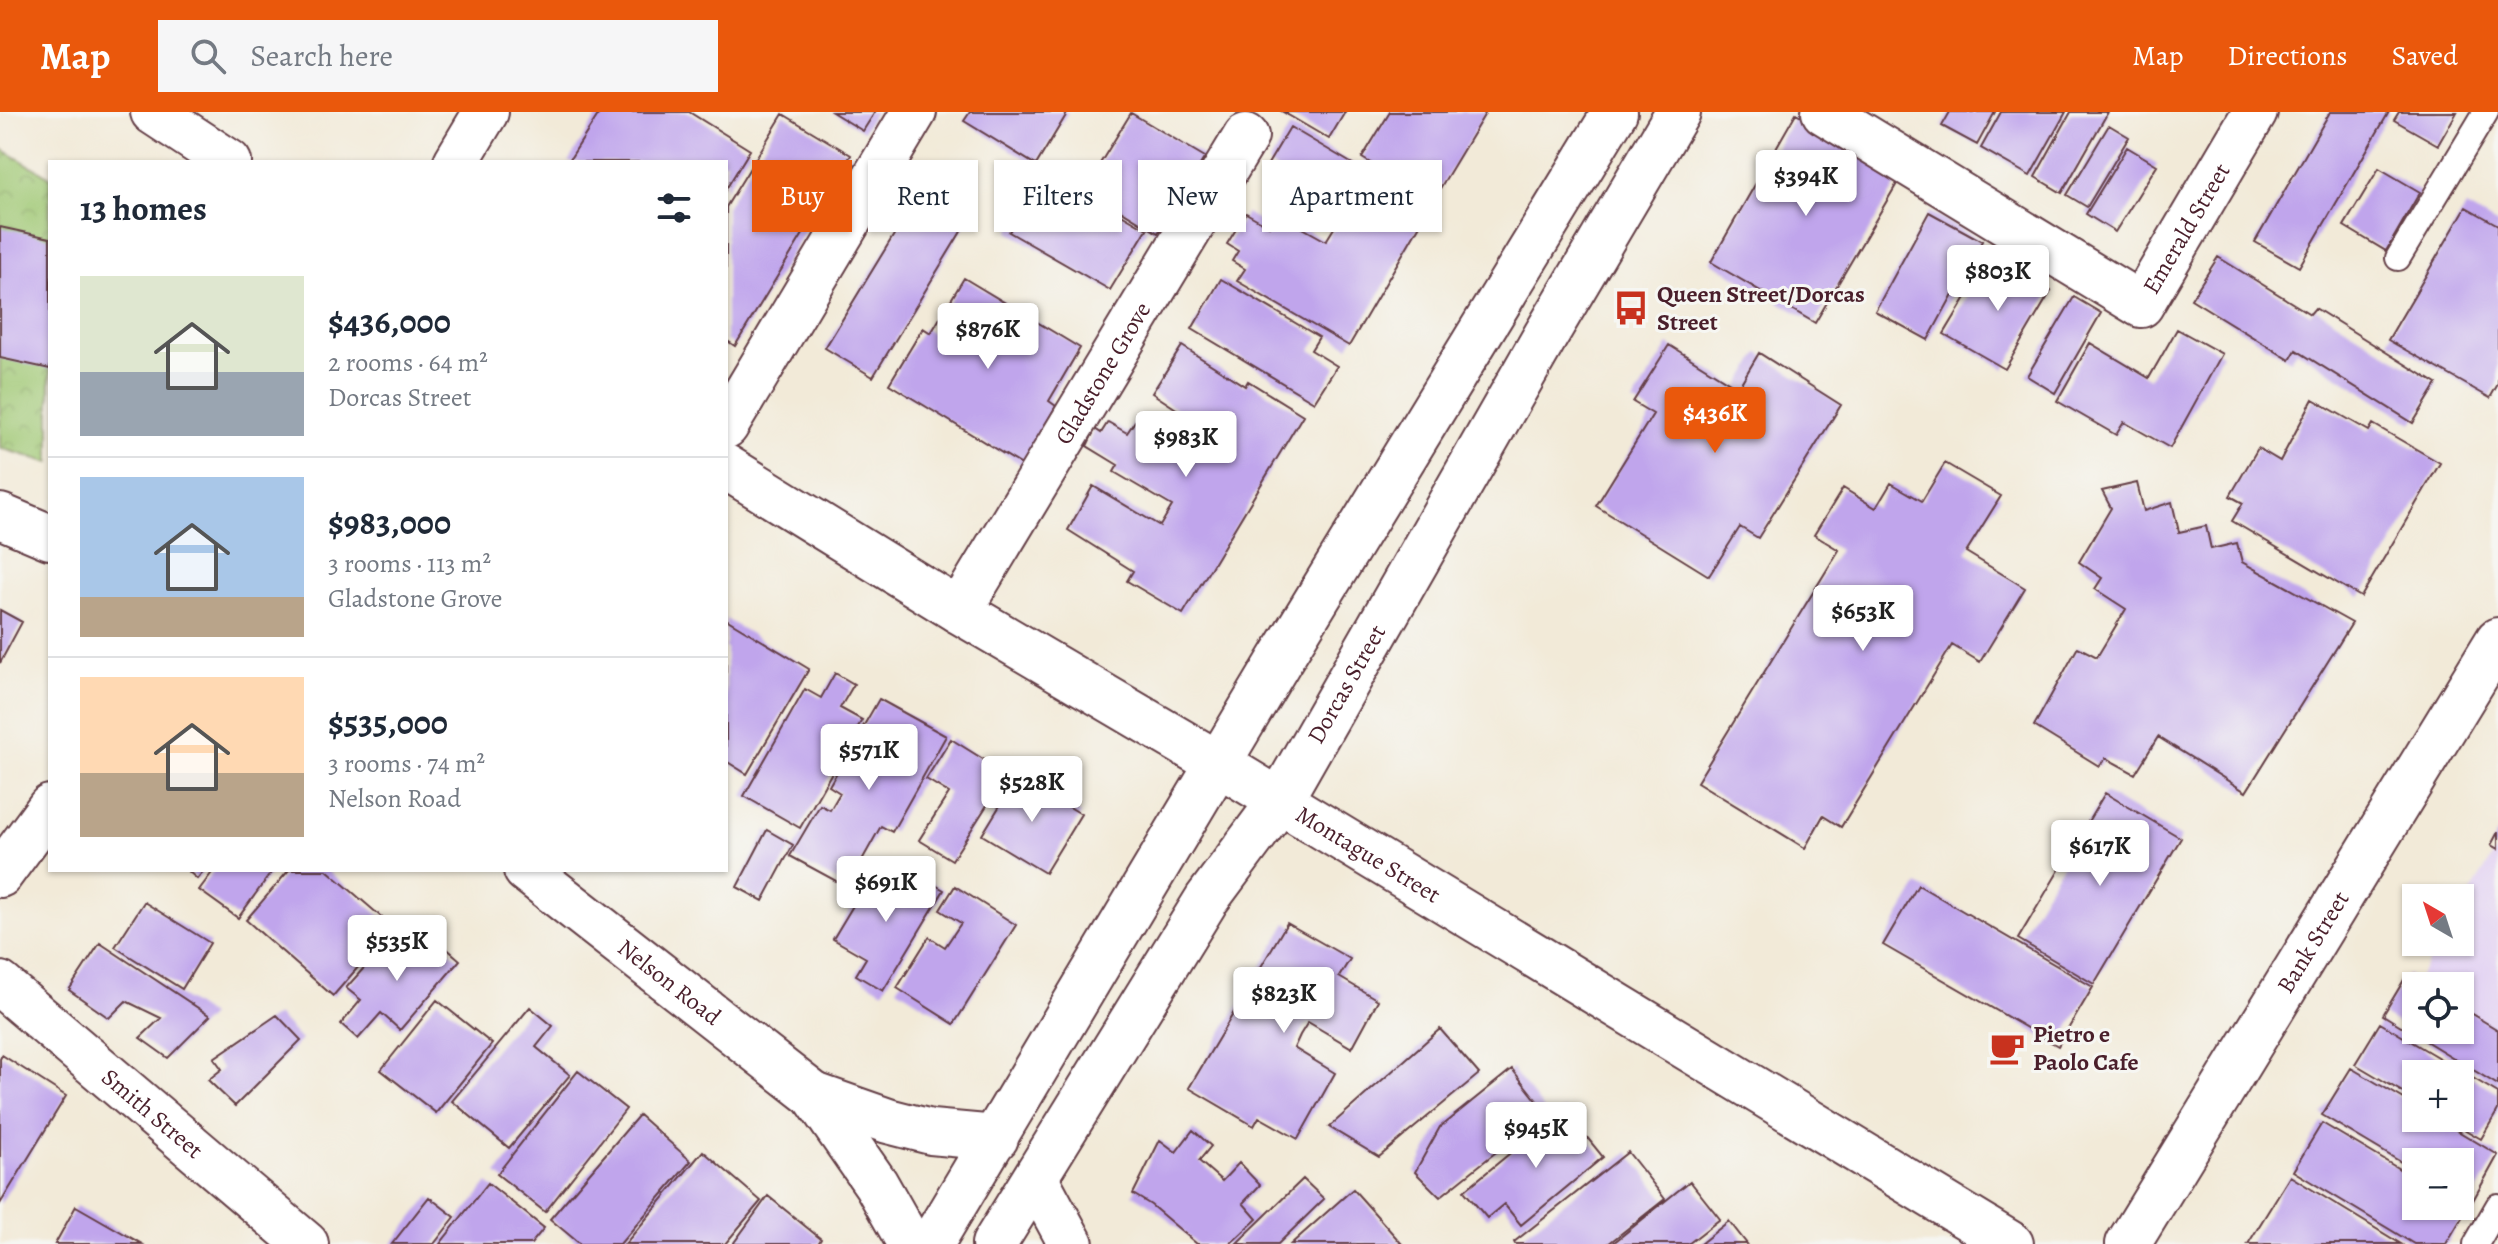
<!DOCTYPE html>
<meta charset="utf-8">
<style>
:root{--surface:#fff;--page:#f6f6f7;--text:#1f2937;--muted:#747a83;--line:#e0e1e3;--accent:#ea580c}
body{margin:0;font-family:Alegreya,serif;background:var(--page);color:var(--text);height:100vh;display:flex;flex-direction:column;font-size:30px;white-space:nowrap}
*{box-sizing:border-box;margin:0}
p{font-size:26px;color:var(--muted)}
.icon{flex:none;width:44px;height:44px;fill:none;stroke:currentColor;stroke-width:2;stroke-linecap:round;stroke-linejoin:round}
.map{position:relative;flex:1;overflow:hidden}
.details{position:absolute;left:48px;top:48px;width:680px;height:712px;display:flex;flex-direction:column;background:var(--surface);border-radius:0px;box-shadow:0 2px 6px #0004}
.details>*{flex:none}
.hud{position:absolute;left:752px;top:48px;width:760px;height:72px;display:flex;gap:16px}
.needle{width:52px;rotate:321deg}
.buttons{position:absolute;left:2402px;top:772px;display:grid;gap:16px}
.buttons a{display:grid;place-items:center;width:72px;height:72px;border-radius:0px;background:var(--surface);box-shadow:0 2px 6px #0004;font-size:40px}
.price{position:absolute;translate:-50% -68px;padding:0 18px;border-radius:8px;background:#fff;color:#222;font-size:26px;line-height:52px;filter:drop-shadow(0 2px 4px #0008)}
.price::after{content:'';position:absolute;left:50%;top:48px;width:24px;height:18px;margin-left:-12px;background:inherit;clip-path:polygon(0 0,100% 0,50% 100%)}
.price.on{background:var(--accent);color:#fff}
ul{padding:0;list-style:none}
li{display:flex;align-items:center;gap:24px;height:200px;padding:0 32px}
li+li{border-top:2px solid var(--line)}
li span{display:grid;place-items:center;flex:none;width:224px;height:160px;border-radius:0px;color:#555}
li>.icon{margin-inline-start:auto}
span .icon{width:96px;height:96px;fill:#fffc;stroke-width:1}
li b{font-size:34px}
h2{display:flex;justify-content:space-between;align-items:center;height:96px;padding:0 32px;font-size:34px}
.chip{padding:0 28px;border-radius:0px;background:var(--surface);box-shadow:0 2px 6px #0004;font-size:28px;line-height:72px}
.chip.on{background:var(--accent);color:#fff}
header{display:flex;align-items:center;gap:48px;box-sizing:border-box;height:112px;padding:0 40px;background:var(--accent);color:#fff}
header strong{font-size:38px}
nav{display:flex;gap:44px;margin-inline-start:auto;font-size:28px}
.search{width:560px;height:72px;background:var(--page);display:flex;align-items:center;gap:20px;box-sizing:border-box;padding:0 28px;border-radius:0px;color:var(--muted);font-size:30px}
.map>svg:first-child{display:block}
.built{fill:#e3d3f3}
.park{fill:url(#park-crowns);stroke:#74734e;stroke-width:2}
.building{fill:#c0a5ec}
.lines{fill:none;stroke-linecap:round;stroke-linejoin:round}
.service-casing{stroke:#633d45;stroke-width:28}
.minor-casing{stroke:#633d45;stroke-width:48}
.tertiary-casing{stroke:#633d45;stroke-width:48}
.service{stroke:#fff;stroke-width:24}
.minor{stroke:#fff;stroke-width:44}
.tertiary{stroke:#fff;stroke-width:44}
.labels{text-anchor:middle;dominant-baseline:central;stroke-width:6;stroke-linejoin:round;paint-order:stroke}
.street-label{font-size:24px;fill:#4a1f2b;stroke:#f6f6f2}
.poi-label{font-size:24px;font-weight:bold;fill:#4a1f2b;stroke:#f6f6f2;text-anchor:start}
</style>
<header>
<strong>Map</strong>
<div class="search"><svg class="icon" aria-label="search" viewBox="0 0 24 24"><circle cx="10" cy="10" r="6"/><path d="M15 15l6 6"/></svg>Search here</div>
<nav><a>Map</a><a>Directions</a><a>Saved</a></nav>
</header>
<div class="map">
<svg width="2498" height="1132" viewBox="0 0 2498 1132">
<defs>
<pattern id="park-crowns" width="20" height="18" patternUnits="userSpaceOnUse" patternTransform="scale(2)"><rect width="20" height="18" fill="#9fc772"/><path d="M2 6a3 3 0 1 1 6 0M12 15a3 3 0 1 1 6 0" fill="none" stroke="#8aaa63"/></pattern>
</defs>
<rect width="100%" height="100%" fill="#f6f6f2"/>
<filter id="ink" filterUnits="userSpaceOnUse"><feTurbulence type="fractalNoise" baseFrequency=".0125" numOctaves="2"/><feDisplacementMap in="SourceGraphic" scale="16" xChannelSelector="R" yChannelSelector="G"/><feConvolveMatrix kernelMatrix="1 2 1 2 8 2 1 2 1" color-interpolation-filters="sRGB"/></filter>
<filter id="wash" filterUnits="userSpaceOnUse"><feTurbulence type="fractalNoise" baseFrequency=".006" numOctaves="4" result="noise"/><feDisplacementMap in="SourceGraphic" scale="32" xChannelSelector="R" yChannelSelector="G"/><feGaussianBlur stdDeviation="1.8" result="paint"/><feColorMatrix in="noise" values="0 0 0 0 0 0 0 0 0 0 0 0 0 0 0 0 0 1.4 0 .05"/><feComposite in="paint" operator="in"/></filter>
<g filter="url(#wash)">
<rect width="100%" height="100%" fill="#f2ead8"/>
<path class="built" d="M 2498,736 L 2498,940 L 2460,917 L 2460,874 L 2416,874 L 2407,884 L 2440,830 L 2460,830 L 2460,798 Z"/>
<path class="park" d="M 0,36 L 50,65 L 50,351 L 0,336 Z"/>
<g id="blocks">
<path class="building" d="M 600,0 L 689,0 L 750,38 L 726,77 L 726,50 L 568,50 Z
M 832,0 L 875,0 L 863,19 Z
M 970,0 L 1068,0 L 1036,53 L 964,9 Z
M 1283,0 L 1345,0 L 1329,27 Z
M 1390,0 L 1486,0 L 1433,88 L 1362,46 Z
M 1950,0 L 1995,0 L 1977,33 L 1942,14 Z
M 2001,0 L 2066,0 L 2030,64 L 1981,36 Z
M 2071,0 L 2108,0 L 2062,81 L 2035,65 Z
M 2330,0 L 2389,0 L 2299,155 L 2255,130 Z
M 2399,0 L 2457,0 L 2438,33 L 2394,8 Z
M 1131,1 L 1205,45 L 1158,121 L 1085,76 Z
M 1796,1 L 1902,63 L 1815,211 L 1711,150 Z
M 783,2 L 851,43 L 735,234 L 726,228 L 726,95 Z
M 2109,13 L 2129,25 L 2087,95 L 2067,83 Z
M 1290,15 L 1429,97 L 1349,234 L 1237,169 L 1245,157 L 1232,149 L 1238,139 L 1227,132 L 1246,101 L 1269,114 L 1276,101 L 1326,129 L 1334,116 L 1273,80 L 1284,62 L 1268,52 Z
M 2127,35 L 2157,53 L 2115,120 L 2086,102 Z
M 2379,56 L 2420,80 L 2386,139 L 2344,114 Z
M 1046,58 L 1147,117 L 1110,178 L 1009,120 Z
M 920,80 L 968,108 L 873,265 L 825,236 Z
M 2466,95 L 2498,113 L 2498,272 L 2490,286 L 2388,228 Z
M 1929,100 L 1982,129 L 1928,228 L 1875,199 Z
M 0,115 L 50,126 L 50,257 L 0,246 Z
M 1991,144 L 2051,179 L 2005,257 L 1944,222 Z
M 2218,145 L 2310,202 L 2315,196 L 2437,272 L 2413,311 L 2296,238 L 2290,248 L 2191,187 Z
M 964,166 L 1080,236 L 1049,289 L 1056,294 L 1022,353 L 889,272 L 923,216 L 931,221 Z
M 1221,167 L 1319,225 L 1311,238 L 1337,254 L 1314,290 L 1192,217 Z
M 2074,185 L 2101,201 L 2055,281 L 2027,264 Z
M 2177,217 L 2222,242 L 2170,336 L 2124,310 L 2116,323 L 2057,289 L 2090,231 L 2149,266 Z
M 1669,233 L 1738,276 L 1759,241 L 1841,293 L 1758,426 L 1740,415 L 1709,464 L 1596,394 L 1653,302 L 1633,290 Z
M 1182,234 L 1245,274 L 1248,269 L 1303,303 L 1183,502 L 1127,469 L 1133,459 L 1068,418 L 1093,374 L 1160,414 L 1172,394 L 1114,360 L 1118,353 L 1087,334 L 1095,317 L 1101,321 L 1108,310 L 1127,321 L 1135,309 L 1200,349 L 1212,330 L 1180,311 L 1184,302 L 1152,281 Z
M 2313,287 L 2369,319 L 2373,312 L 2440,351 L 2361,485 L 2232,409 L 2243,391 L 2230,384 L 2258,336 L 2280,349 Z
M 1945,351 L 2001,384 L 1966,440 L 2025,476 L 1980,550 L 1952,533 L 1841,715 L 1823,704 L 1805,736 L 1697,670 L 1839,438 L 1814,423 L 1843,376 L 1876,396 L 1891,371 L 1922,389 Z
M 2137,371 L 2144,399 L 2172,390 L 2179,420 L 2206,414 L 2211,437 L 2237,431 L 2242,450 L 2352,511 L 2246,680 L 2158,625 L 2135,662 L 2106,646 L 2099,654 L 2034,614 L 2078,535 L 2097,545 L 2126,497 L 2095,477 L 2102,466 L 2079,450 L 2111,396 L 2102,379 Z
M 0,498 L 22,510 L 0,551 Z
M 726,507 L 809,557 L 747,662 L 726,649 Z
M 835,561 L 854,572 L 840,596 L 862,608 L 800,716 L 744,684 L 805,577 L 821,586 Z
M 879,587 L 946,624 L 892,720 L 881,714 L 847,775 L 790,744 L 820,693 L 830,698 L 840,681 L 829,674 Z
M 951,627 L 1007,662 L 952,748 L 919,728 L 949,681 L 926,667 Z
M 1018,664 L 1081,702 L 1045,761 L 982,723 Z
M 2105,681 L 2181,726 L 2094,872 L 2018,827 Z
M 767,718 L 793,733 L 763,789 L 737,775 Z
M 2498,720 L 2498,737 L 2491,733 Z
M 875,757 L 913,779 L 921,765 L 944,778 L 883,879 L 856,863 L 866,846 L 833,827 Z
M 187,758 L 204,758 L 197,767 Z
M 214,758 L 273,758 L 238,806 L 199,778 Z
M 289,758 L 327,758 L 393,815 L 333,884 L 246,808 Z
M 1918,773 L 2093,875 L 2058,934 L 1883,833 Z
M 955,774 L 1016,813 L 954,912 L 897,876 L 929,825 L 945,835 L 961,811 L 940,798 Z
M 144,790 L 210,831 L 182,877 L 115,835 Z
M 1287,811 L 1350,847 L 1339,865 L 1378,888 L 1352,936 L 1308,910 L 1300,923 L 1294,936 L 1335,961 L 1298,1027 L 1259,1005 L 1254,1014 L 1189,976 Z
M 398,818 L 426,842 L 438,829 L 460,848 L 400,918 L 381,901 L 358,927 L 341,912 L 361,888 L 346,876 Z
M 100,831 L 210,904 L 168,946 L 140,926 L 161,906 L 126,889 L 109,906 L 69,878 Z
M 2407,863 L 2425,874 L 2416,874 L 2416,918 L 2460,918 L 2460,895 L 2498,918 L 2498,973 L 2383,903 Z
M 437,888 L 492,932 L 436,1001 L 381,958 Z
M 530,895 L 553,914 L 536,935 L 570,963 L 509,1036 L 452,989 Z
M 277,903 L 301,928 L 235,994 L 208,968 L 222,957 L 214,946 Z
M 2380,911 L 2498,981 L 2498,998 L 2481,1027 L 2445,1006 L 2460,1006 L 2460,962 L 2416,962 L 2416,988 L 2355,952 Z
M 1440,917 L 1479,962 L 1379,1045 L 1329,1015 Z
M 2,943 L 66,984 L 0,1092 L 0,947 Z
M 2351,956 L 2416,994 L 2416,1006 L 2436,1006 L 2498,1043 L 2471,1092 L 2460,1085 L 2460,1050 L 2416,1050 L 2416,1059 L 2322,1003 Z
M 1512,957 L 1546,1000 L 1440,1085 L 1415,1060 L 1440,1015 Z
M 578,959 L 626,997 L 545,1100 L 497,1062 Z
M 1564,997 L 1603,1045 L 1521,1113 L 1504,1092 L 1487,1106 L 1464,1079 Z
M 639,1003 L 691,1049 L 620,1132 L 580,1132 L 550,1107 Z
M 2322,1011 L 2416,1067 L 2416,1094 L 2461,1094 L 2467,1097 L 2446,1132 L 2414,1132 L 2293,1059 Z
M 1193,1018 L 1211,1034 L 1199,1049 L 1222,1069 L 1239,1051 L 1260,1073 L 1243,1091 L 1257,1107 L 1230,1132 L 1197,1132 L 1151,1093 L 1133,1082 L 1160,1028 L 1176,1040 Z
M 703,1039 L 761,1089 L 725,1132 L 625,1132 Z
M 1628,1040 L 1665,1087 L 1608,1132 L 1515,1132 L 1514,1130 Z
M 2290,1064 L 2401,1132 L 2248,1132 Z
M 1303,1067 L 1324,1087 L 1278,1132 L 1236,1132 Z
M 1690,1069 L 1720,1107 L 1688,1132 L 1612,1132 Z
M 488,1071 L 544,1116 L 531,1132 L 440,1132 Z
M 1353,1077 L 1402,1132 L 1291,1132 Z
M 768,1084 L 821,1127 L 818,1132 L 733,1132 Z
M 429,1085 L 455,1105 L 434,1132 L 392,1132 Z
M 76,1094 L 142,1132 L 55,1132 Z
M 1729,1109 L 1747,1132 L 1700,1132 Z"/>
</g>
</g>
<g filter="url(#ink)">
<use href="#blocks" fill-opacity="0" stroke="#633d45" stroke-width="2"/>
<g class="lines">
<g class="service-casing">
<path id="service" d="M 2398,146 L 2486,0
M 2476,1132 L 2498,1094"/>
</g>
<g class="minor-casing">
<g id="minor">
<path d="M 153,0 L 229,50"/>
<path id="s1" d="M 1824,0 L 2141,193 L 2255,0"/>
<path d="M 456,50 L 486,0"/>
<path d="M 726,314 L 914,0"/>
<path id="s2" d="M 726,355 L 959,499 L 1219,652 L 2011,1132"/>
<path d="M 0,404 L 50,425"/>
<path id="s3" d="M 959,499 L 1246,24"/>
<path id="s4" d="M 526,758 L 814,983 L 876,1072 L 910,1132"/>
<path d="M 0,763 L 50,695"/>
<path id="s5" d="M 0,872 L 306,1132"/>
<path d="M 814,983 L 888,1009 L 931,1020 L 996,1026"/>
<path d="M 1036,1067 L 1071,1132"/>
<path id="s6" d="M 2128,1132 L 2498,528"/>
</g>
</g>
<g class="tertiary-casing">
<g id="tertiary">
<path d="M 931,1132 L 1280,548 L 1615,0"/>
<path id="s7" d="M 994,1132 L 1207,787 L 1279,690 L 1546,223 L 1678,0"/>
</g>
</g>
<use href="#service" class="service"/>
<use href="#minor" class="minor"/>
<use href="#tertiary" class="tertiary"/>
</g>
</g>
<defs>
<g id="bus-bare" transform="scale(2.76)"><path d="M-5-6H5V4H4V6H2V4H-2V6H-4V4H-5ZM-3.5-4V0h7V-4ZM-3.5 1.2v1.5H-2V1.2ZM2 1.2v1.5H3.5V1.2Z" fill="#c8321e" stroke="#f6f6f2" stroke-width="2.5" paint-order="stroke"/></g>
<g id="cafe-bare" transform="scale(2.76)"><path d="M-5.5-4.5H6V0H3Q3 3.5 0 3.5H-2.5Q-5.5 3.5-5.5 0ZM3-3.2v2h1.7v-2ZM-6 4.5H4V6H-6Z" fill="#c8321e" stroke="#f6f6f2" stroke-width="2.5" paint-order="stroke"/></g>
</defs>
<g fill-rule="evenodd">
<use href="#bus-bare" x="1631" y="196"/>
<use href="#cafe-bare" x="2007" y="936"/>
</g>
<g class="labels">
<g class="street-label">
<text stroke="none"><textPath href="#s1" startOffset="460">Emerald Street</textPath></text>
<text stroke="none"><textPath href="#s3" startOffset="278">Gladstone Grove</textPath></text>
<text stroke="none"><textPath href="#s7" startOffset="662">Dorcas Street</textPath></text>
<text stroke="none"><textPath href="#s2" startOffset="750">Montague Street</textPath></text>
<text stroke="none"><textPath href="#s6" startOffset="354">Bank Street</textPath></text>
<text stroke="none"><textPath href="#s4" startOffset="182">Nelson Road</textPath></text>
<text stroke="none"><textPath href="#s5" startOffset="200">Smith Street</textPath></text>
</g>
<g class="poi-label">
<text x="1657" y="182">Queen Street/Dorcas<tspan x="1657" dy="28">Street</tspan></text>
<text x="2033" y="922">Pietro e<tspan x="2033" dy="28">Paolo Cafe</tspan></text>
</g>
</g>
</svg>
<div class="buttons">
<a><svg class="needle" viewBox="-14 -14 28 28"><path d="M0-13l5 13h-10z" fill="#e53935"/><path d="M0 13l5-13h-10z" fill="#747a83"/></svg></a>
<a><svg class="icon" aria-label="locate" viewBox="0 0 24 24"><circle cx="12" cy="12" r="6"/><path d="M12 2v4M12 18v4M2 12h4M18 12h4"/></svg></a>
<a>+</a>
<a>−</a>
</div>
<b class="price" style="left:1806px;top:106px">$394K</b>
<b class="price" style="left:1998px;top:201px">$803K</b>
<b class="price" style="left:988px;top:259px">$876K</b>
<b class="price on" style="left:1715px;top:343px">$436K</b>
<b class="price" style="left:1186px;top:367px">$983K</b>
<b class="price" style="left:1863px;top:541px">$653K</b>
<b class="price" style="left:869px;top:680px">$571K</b>
<b class="price" style="left:1032px;top:712px">$528K</b>
<b class="price" style="left:2100px;top:776px">$617K</b>
<b class="price" style="left:886px;top:812px">$691K</b>
<b class="price" style="left:397px;top:871px">$535K</b>
<b class="price" style="left:1284px;top:923px">$823K</b>
<b class="price" style="left:1536px;top:1058px">$945K</b>
<div class="hud">
<a class="chip on">Buy</a>
<a class="chip">Rent</a>
<a class="chip">Filters</a>
<a class="chip">New</a>
<a class="chip">Apartment</a>
</div>
<section class="details">
<h2>13 homes<svg class="icon" aria-label="filters" viewBox="0 0 24 24"><path d="M4 7h16M4 17h16"/><circle cx="9" cy="7" r="2"/><circle cx="15" cy="17" r="2"/></svg></h2>
<ul>
<li><span style="background:linear-gradient(#dfe7d0 60%,#9aa5b1 0)"><svg class="icon" aria-label="home" viewBox="0 0 24 24"><path d="M3 11l9-7 9 7M6 9v11h12V9"/></svg></span><div><b>$436,000</b><p>2 rooms · 64 m²</p><p>Dorcas Street</p></div></li>
<li><span style="background:linear-gradient(#a9c7e8 75%,#b9a48a 0)"><svg class="icon" aria-label="home" viewBox="0 0 24 24"><path d="M3 11l9-7 9 7M6 9v11h12V9"/></svg></span><div><b>$983,000</b><p>3 rooms · 113 m²</p><p>Gladstone Grove</p></div></li>
<li><span style="background:linear-gradient(#ffd9b3 60%,#b9a48a 0)"><svg class="icon" aria-label="home" viewBox="0 0 24 24"><path d="M3 11l9-7 9 7M6 9v11h12V9"/></svg></span><div><b>$535,000</b><p>3 rooms · 74 m²</p><p>Nelson Road</p></div></li>
</ul>
</section>
</div>
